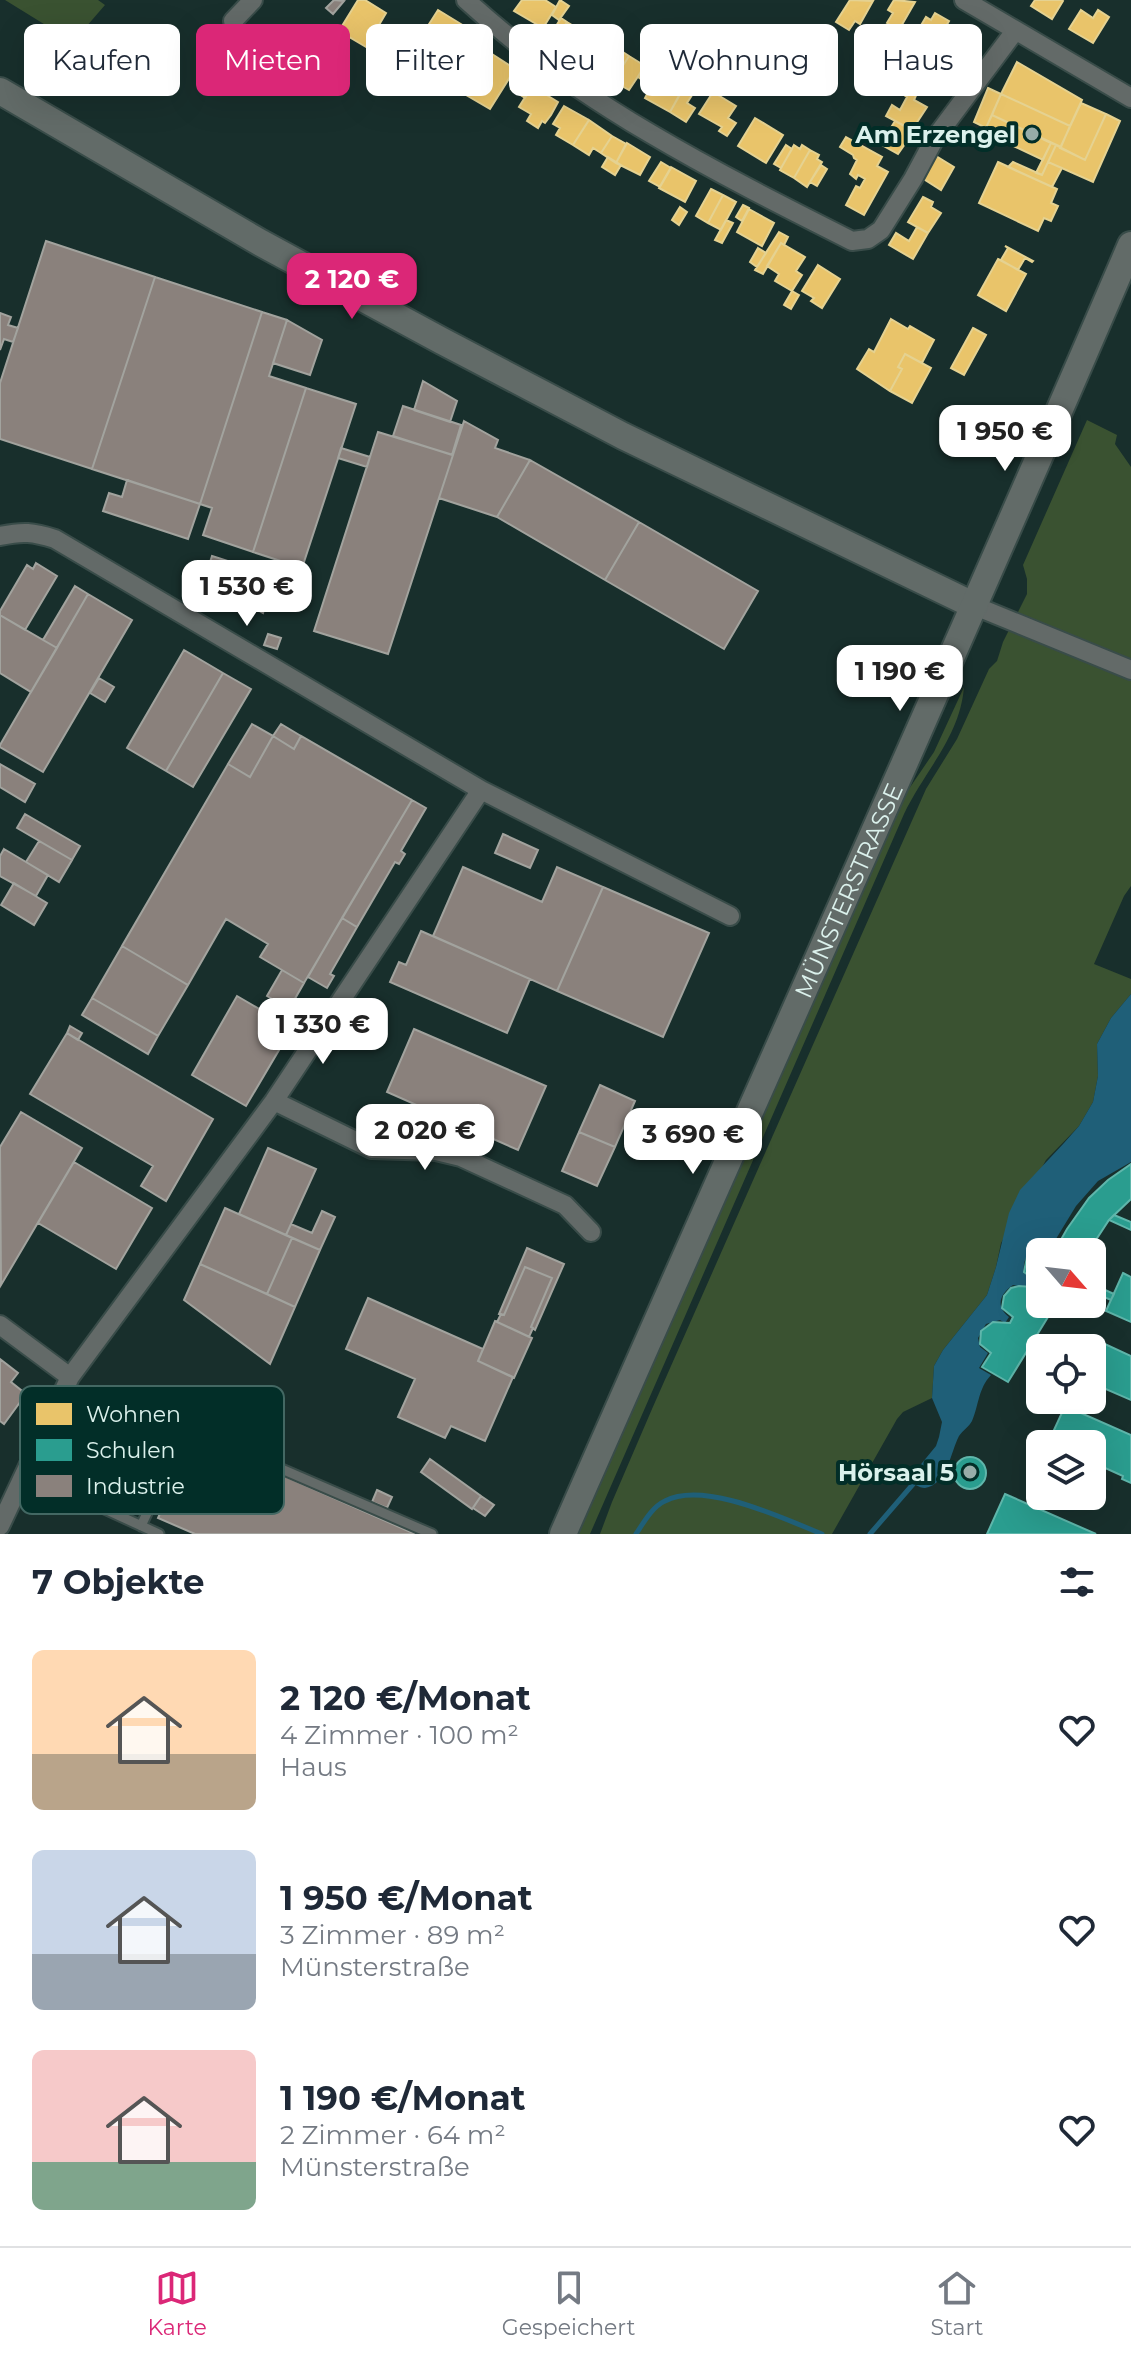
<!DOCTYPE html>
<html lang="de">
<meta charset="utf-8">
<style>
:root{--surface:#fff;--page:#f6f6f7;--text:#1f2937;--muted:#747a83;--line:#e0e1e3;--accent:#db2777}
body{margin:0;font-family:Montserrat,sans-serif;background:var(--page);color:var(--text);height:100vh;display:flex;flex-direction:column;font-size:30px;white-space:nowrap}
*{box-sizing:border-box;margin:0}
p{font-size:26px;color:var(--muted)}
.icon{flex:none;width:44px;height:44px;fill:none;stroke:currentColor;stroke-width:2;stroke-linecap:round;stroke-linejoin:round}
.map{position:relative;height:1534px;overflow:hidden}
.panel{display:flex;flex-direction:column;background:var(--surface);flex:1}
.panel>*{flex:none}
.top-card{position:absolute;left:24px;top:24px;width:1084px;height:72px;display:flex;gap:16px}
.needle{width:52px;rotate:118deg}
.fabs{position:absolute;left:1026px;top:1238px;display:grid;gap:16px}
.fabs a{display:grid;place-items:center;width:80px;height:80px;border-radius:12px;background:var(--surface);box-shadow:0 8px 32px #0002;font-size:40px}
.price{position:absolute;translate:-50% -68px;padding:0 18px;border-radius:16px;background:#fff;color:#222;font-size:26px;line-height:52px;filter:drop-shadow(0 2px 4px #0008)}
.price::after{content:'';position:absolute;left:50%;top:48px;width:24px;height:18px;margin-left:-12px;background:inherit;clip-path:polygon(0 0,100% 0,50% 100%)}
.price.selected{background:var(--accent);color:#fff}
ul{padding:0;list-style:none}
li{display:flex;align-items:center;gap:24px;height:200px;padding:0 32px}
li span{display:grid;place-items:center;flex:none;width:224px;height:160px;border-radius:12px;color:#555}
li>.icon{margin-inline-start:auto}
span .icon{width:96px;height:96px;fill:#fffc;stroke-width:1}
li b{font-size:34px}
h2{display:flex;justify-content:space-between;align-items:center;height:96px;padding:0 32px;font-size:34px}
.tag{padding:0 28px;border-radius:12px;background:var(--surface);box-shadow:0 8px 32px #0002;font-size:28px;line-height:72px}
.tag.selected{background:var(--accent);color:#fff}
.dock{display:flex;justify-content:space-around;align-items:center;height:112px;border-top:2px solid var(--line);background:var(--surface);font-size:22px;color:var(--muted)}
.dock a{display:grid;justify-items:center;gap:4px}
.dock .selected{color:var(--accent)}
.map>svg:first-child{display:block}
.green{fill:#3a5231}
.water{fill:#1f5f78}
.homes{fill:#e9c46a;stroke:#e5d291;stroke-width:2}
.schools{fill:#2a9d8f;stroke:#5fb6ab;stroke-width:2}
.industry{fill:#8a817c;stroke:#a2a39e;stroke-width:2}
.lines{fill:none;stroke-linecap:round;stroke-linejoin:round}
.stream{stroke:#1f5f78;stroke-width:5}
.service-casing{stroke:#394c49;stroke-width:13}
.minor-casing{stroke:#394c49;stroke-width:22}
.secondary-casing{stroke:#394c49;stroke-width:30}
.service{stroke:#636a68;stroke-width:9}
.minor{stroke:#636a68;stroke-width:18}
.secondary{stroke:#626b68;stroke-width:26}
.poi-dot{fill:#97ada9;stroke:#022e28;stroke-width:3}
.labels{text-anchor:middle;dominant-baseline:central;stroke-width:8;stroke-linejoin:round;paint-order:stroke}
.poi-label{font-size:24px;font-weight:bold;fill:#dbf1ec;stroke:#022e28;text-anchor:end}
.street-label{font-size:24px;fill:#dbf1ec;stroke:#022e28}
.key{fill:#022e28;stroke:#436863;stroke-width:2}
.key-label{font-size:22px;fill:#dbf1ec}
</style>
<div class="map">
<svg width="1131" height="1534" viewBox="0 0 1131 1534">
<rect width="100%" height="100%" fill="#182f2c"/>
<path class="green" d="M 5,0 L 98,0 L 105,5 L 73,42 Z
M 1087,420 L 1117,435 L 1115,444 L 1131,467 L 1131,886 L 1124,896 L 1094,964 L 1131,979 L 1131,994 L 1111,1018 L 1097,1044 L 1098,1076 L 1093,1102 L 1079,1126 L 1046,1160 L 1001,1243 L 996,1267 L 987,1295 L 943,1350 L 934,1366 L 932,1398 L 903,1412 L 897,1419 L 832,1534 L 600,1534 L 612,1502 L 652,1409 L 926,789 L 957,739 L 989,669 L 997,661 L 1003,642 L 1027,594 L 1027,579 L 1023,565 Z
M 964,687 C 960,737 925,770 904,814 L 590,1534 L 575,1534 L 898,805 L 934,752 Z"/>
<path class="water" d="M 1131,994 L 1131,1162 L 1098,1181 L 1076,1206 L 1048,1252 C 1031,1245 1022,1257 1024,1273 L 1032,1279 L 1027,1288 L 1013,1285 C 1000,1294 995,1306 1009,1317 L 1005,1323 L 1000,1320 L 986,1324 L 978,1338 L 980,1347 L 988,1353 L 979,1368 L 991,1375 C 978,1389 979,1405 972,1421 C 969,1427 963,1430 959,1436 C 951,1451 947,1485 925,1488 C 919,1488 913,1483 908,1480 L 936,1446 L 939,1437 L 942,1422 L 932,1398 L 934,1366 L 943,1350 L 987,1295 L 996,1267 L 1009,1213 L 1020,1190 L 1064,1143 L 1079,1126 L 1093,1102 L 1098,1076 L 1097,1044 L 1111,1018 Z"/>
<path class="homes" d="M 358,0 L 365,0 L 386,13 L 366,47 L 339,31 Z
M 522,0 L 545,0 L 556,7 L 543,28 L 514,11 Z
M 560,0 L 569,6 L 559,20 L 552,15 Z
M 850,0 L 873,1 L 860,24 L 855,21 L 849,30 L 836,22 Z
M 894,0 L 915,2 L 899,30 L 887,23 L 893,13 L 888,10 Z
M 1035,0 L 1062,0 L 1063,1 L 1052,19 L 1031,6 Z
M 438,10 L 469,29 L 456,49 L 444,42 L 428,69 L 387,43 L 395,30 L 417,43 Z
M 1081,10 L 1093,18 L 1098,10 L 1109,17 L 1093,43 L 1069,29 Z
M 935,13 L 949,21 L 921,69 L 906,61 L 911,53 L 906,51 L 926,17 L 931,20 Z
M 561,18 L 567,22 L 556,39 L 550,36 Z
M 567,22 L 593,38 L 579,59 L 554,43 Z
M 597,29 L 608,36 L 589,66 L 580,58 Z
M 963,30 L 980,40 L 969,58 L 952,48 Z
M 466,33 L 479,41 L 469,57 L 456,49 Z
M 607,38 L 614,42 L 605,57 L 598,52 Z
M 895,39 L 902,43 L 894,56 L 888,52 Z
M 948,44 L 969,58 L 961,72 L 939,59 Z
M 612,45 L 629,56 L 613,81 L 597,70 Z
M 492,54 L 515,69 L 490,109 L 466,95 L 474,82 L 469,78 L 478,63 L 484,67 Z
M 629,56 L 645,66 L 629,90 L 613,81 Z
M 646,62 L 655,67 L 645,82 L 638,77 Z
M 1017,62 L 1082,100 L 1070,126 L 1001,94 Z
M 938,67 L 950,74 L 945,83 L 933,76 Z
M 520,75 L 534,85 L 525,98 L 511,89 Z
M 657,75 L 667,81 L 666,84 L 681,92 L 670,112 L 645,98 Z
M 904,83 L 918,91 L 914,100 L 927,107 L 912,130 L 886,116 L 892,105 L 900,110 L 907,97 L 899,92 Z
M 686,84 L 696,89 L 687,103 L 695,108 L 686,122 L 670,112 Z
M 532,86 L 558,102 L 551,115 L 545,123 L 542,121 L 538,128 L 527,121 L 531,114 L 519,107 Z
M 988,88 L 1001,94 L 986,128 L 974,122 Z
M 713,92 L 736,106 L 728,118 L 736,123 L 727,136 L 719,131 L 722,127 L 699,114 Z
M 1001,94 L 1070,126 L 1061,147 L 992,115 Z
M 1081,103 L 1106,114 L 1085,160 L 1060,148 Z
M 564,106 L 589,120 L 573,145 L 556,135 L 560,128 L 553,124 Z
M 1106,114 L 1120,121 L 1093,182 L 1048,162 L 1056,145 L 1085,160 Z
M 992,115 L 1051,143 L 1043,160 L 984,132 Z
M 755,118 L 783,135 L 766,163 L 738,146 Z
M 589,120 L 612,136 L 601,153 L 593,148 L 589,155 L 573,145 Z
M 895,121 L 914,131 L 898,154 L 873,140 L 878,129 L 887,134 Z
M 612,136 L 626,144 L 616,163 L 601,153 Z
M 846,137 L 882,157 L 877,166 L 888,172 L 864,215 L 846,205 L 856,186 L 860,188 L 865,179 L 858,175 L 856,179 L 850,174 L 857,160 L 854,158 L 853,155 L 840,147 Z
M 627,143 L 650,157 L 640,175 L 616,163 Z
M 1051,143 L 1056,145 L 1042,175 L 1036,173 Z
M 786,145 L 792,149 L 781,168 L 774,164 Z
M 794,145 L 800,149 L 802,145 L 810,150 L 794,178 L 780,170 Z
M 810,150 L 819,155 L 817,159 L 822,162 L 807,187 L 794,178 Z
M 936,156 L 954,167 L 941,190 L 922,178 Z
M 608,157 L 621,165 L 615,175 L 602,167 Z
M 661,162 L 671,168 L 660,187 L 649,181 Z
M 998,162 L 1057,189 L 1051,203 L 1058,206 L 1051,221 L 1044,218 L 1038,231 L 979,203 Z
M 1013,162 L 1042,175 L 1048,162 L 1062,168 L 1052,187 L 1008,167 Z
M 821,165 L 827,169 L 817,186 L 810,182 Z
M 671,167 L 696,181 L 685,202 L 659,188 Z
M 711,189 L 723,195 L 708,223 L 696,216 Z
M 723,195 L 736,202 L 721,230 L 708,223 Z
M 923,197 L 933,202 L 931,207 L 941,213 L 928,233 L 908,222 Z
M 743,205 L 749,208 L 742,221 L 736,217 Z
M 680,207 L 687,212 L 679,225 L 672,220 Z
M 749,209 L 774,223 L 762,246 L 737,232 Z
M 726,220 L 733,223 L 722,243 L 715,240 Z
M 917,227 L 928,233 L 913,259 L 889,245 L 896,233 L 909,241 Z
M 779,232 L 788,237 L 784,245 L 781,243 L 763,274 L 755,270 Z
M 781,243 L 805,257 L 796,271 L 802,275 L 792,291 L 775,281 L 779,274 L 767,266 Z
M 1005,246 L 1033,261 L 1032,262 L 1025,258 L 1018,270 L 1001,260 L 1008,248 Z
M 758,248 L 766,253 L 757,267 L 750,262 Z
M 998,259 L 1026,274 L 1006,311 L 978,295 Z
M 818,265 L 840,279 L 822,308 L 811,301 L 814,298 L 802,291 Z
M 792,291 L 799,295 L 791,309 L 784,305 Z
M 891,319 L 908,329 L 910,326 L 934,340 L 922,363 L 905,354 L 898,367 L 902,369 L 890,391 L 857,369 L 869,349 L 874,352 Z
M 973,328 L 986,335 L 964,375 L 951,368 Z
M 905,354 L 931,368 L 912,403 L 890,391 L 902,369 L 898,367 Z"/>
<path class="schools" d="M 1131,1164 L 1131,1199 L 1109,1220 L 1088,1252 L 1040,1252 L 1040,1304 L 1056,1304 L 1008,1382 L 982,1367 L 991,1353 L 980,1344 L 981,1331 L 993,1322 L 1010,1323 L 1013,1317 L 1002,1308 L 1004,1296 L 1011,1288 L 1019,1286 L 1032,1287 L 1036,1281 L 1024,1272 L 1027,1257 L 1038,1250 L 1054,1252 L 1067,1229 L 1089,1198 L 1108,1180 Z
M 1114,1215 L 1131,1222 L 1131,1230 L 1109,1220 Z
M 1123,1273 L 1131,1277 L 1131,1322 L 1106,1311 Z
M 1092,1284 L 1114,1294 L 1111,1300 L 1092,1292 Z
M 1035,1338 L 1058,1348 L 1041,1348 L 1031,1344 Z
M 1094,1339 L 1131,1356 L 1131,1400 L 1092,1383 L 1092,1348 L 1090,1348 Z
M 1065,1406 L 1131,1435 L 1131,1483 L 1122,1479 L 1123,1476 L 1092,1462 L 1092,1444 L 1048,1443 Z
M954 1473a16 16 0 1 1 32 0a16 16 0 1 1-32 0Z
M 1005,1494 L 1096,1534 L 987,1534 Z"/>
<path class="industry" d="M 334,0 L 344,1 L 333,14 L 326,8 Z
M 46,241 L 155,277 L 92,469 L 0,439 L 0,383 Z
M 155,277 L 262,312 L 200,504 L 92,469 Z
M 262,312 L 287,320 L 269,376 L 306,388 L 253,552 L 203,535 L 212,508 L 200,504 Z
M 0,313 L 11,317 L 8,325 L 18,328 L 13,342 L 4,339 L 0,350 Z
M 287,320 L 322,340 L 310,375 L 273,363 Z
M 423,381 L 457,401 L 450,422 L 414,410 Z
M 306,388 L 356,404 L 302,568 L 253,552 Z
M 403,406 L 461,425 L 452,455 L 393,436 Z
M 464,421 L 498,440 L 495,448 L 530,460 L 497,517 L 439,498 Z
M 378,432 L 453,455 L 388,654 L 314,631 Z
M 341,448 L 370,457 L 367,467 L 338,458 Z
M 530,460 L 639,522 L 605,580 L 497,517 Z
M 127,480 L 200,504 L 188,539 L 103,511 L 109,493 L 122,497 Z
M 639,522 L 758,591 L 724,649 L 605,580 Z
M 212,556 L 275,576 L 263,613 L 237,598 L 235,601 L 228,597 L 230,594 L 205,578 Z
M 36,563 L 57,576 L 25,630 L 0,615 L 0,611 L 27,565 L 33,569 Z
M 75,586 L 88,594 L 57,648 L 43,640 Z
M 88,594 L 132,620 L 43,772 L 0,747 L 0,745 Z
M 0,615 L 57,648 L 31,692 L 0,673 Z
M 268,634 L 281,638 L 277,649 L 264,645 Z
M 184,650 L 223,673 L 166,771 L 127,748 Z
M 223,673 L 251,689 L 193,787 L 166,771 Z
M 99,678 L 114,687 L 105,702 L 90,693 Z
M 252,724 L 273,736 L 250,777 L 228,764 Z
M 281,724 L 301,736 L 294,749 L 273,736 Z
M 273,736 L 294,749 L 301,736 L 412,800 L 304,983 L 260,957 L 268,944 L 226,919 L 188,985 L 122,946 L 228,764 L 250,777 Z
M 0,764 L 35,784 L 25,802 L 0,787 Z
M 412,800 L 426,808 L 401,851 L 405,854 L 399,864 L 395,862 L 357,927 L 342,918 Z
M 25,814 L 80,846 L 72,860 L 17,828 Z
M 503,834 L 538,850 L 530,868 L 495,853 Z
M 39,841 L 72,860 L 59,882 L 26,862 Z
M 4,849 L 48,875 L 36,896 L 0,876 L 0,856 Z
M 463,867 L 542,902 L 557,867 L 603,887 L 557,991 L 433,936 Z
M 14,883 L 47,903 L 34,925 L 1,905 Z
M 603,887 L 709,933 L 663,1037 L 557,991 Z
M 342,918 L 357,927 L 330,974 L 334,976 L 327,988 L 308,977 Z
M 421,931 L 530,979 L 507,1033 L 390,982 L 399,962 L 406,965 Z
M 122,946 L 188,985 L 158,1036 L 92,998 Z
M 282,970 L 304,983 L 289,1009 L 267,996 Z
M 237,996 L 292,1028 L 246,1106 L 192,1075 Z
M 92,998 L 158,1036 L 148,1054 L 82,1015 Z
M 70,1026 L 82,1033 L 78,1040 L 67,1033 Z
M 414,1029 L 546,1086 L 518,1150 L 387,1092 Z
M 67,1033 L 213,1119 L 166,1201 L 141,1186 L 153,1166 L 30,1094 Z
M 600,1085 L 635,1101 L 615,1147 L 579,1132 Z
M 21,1112 L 82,1148 L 1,1285 L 0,1147 Z
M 579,1132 L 615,1147 L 597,1186 L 562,1171 Z
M 268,1148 L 316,1169 L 286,1235 L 239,1214 Z
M 74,1162 L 152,1208 L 116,1269 L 38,1223 Z
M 225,1208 L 292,1238 L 267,1294 L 200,1264 Z
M 322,1211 L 335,1217 L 320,1250 L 286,1235 L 291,1224 L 312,1233 Z
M 292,1238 L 320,1250 L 295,1307 L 267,1294 Z
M 527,1248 L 564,1264 L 535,1330 L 531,1327 L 552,1278 L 525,1267 L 504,1315 L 499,1314 Z
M 200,1264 L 295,1307 L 270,1364 L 184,1300 Z
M 525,1267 L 552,1278 L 531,1327 L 533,1328 L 529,1337 L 497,1322 L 501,1314 L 504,1315 Z
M 368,1298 L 483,1349 L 478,1361 L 513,1377 L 485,1441 L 451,1426 L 445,1438 L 398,1417 L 415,1379 L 346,1349 Z
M 495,1321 L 532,1338 L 514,1378 L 478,1361 Z
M 0,1359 L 18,1373 L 11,1382 L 26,1394 L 4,1424 L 0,1421 Z
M 194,1436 L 415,1534 L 195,1534 L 158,1518 Z
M 430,1459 L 481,1496 L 472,1509 L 421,1472 Z
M 377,1490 L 392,1497 L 387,1508 L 372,1502 Z
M 481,1496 L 494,1505 L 485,1516 L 473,1508 Z"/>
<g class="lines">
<path class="stream" d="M 636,1534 C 644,1522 652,1507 665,1501 C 704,1480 784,1519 822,1534
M 870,1534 L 914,1483"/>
<g class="service-casing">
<path id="service" d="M 24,1472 L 159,1534
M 84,1500 C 94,1477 115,1415 135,1403 C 156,1408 172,1420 187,1435
M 141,1526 L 182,1438 L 190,1433 L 212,1439 L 432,1534"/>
</g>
<g class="minor-casing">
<path id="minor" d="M 466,0 C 578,103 717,173 852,241 L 868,239 L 881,230 L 913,179 L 935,138 L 1015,31
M 964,0 L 1131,98
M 233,21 L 253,0
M 0,536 C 23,531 33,532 55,539 L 481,790
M 975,606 L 1131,670
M 274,1101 L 372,1149 L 436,1151 L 461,1157 L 565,1205 L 591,1232
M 0,1325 L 70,1377
M 0,1526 L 70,1377 L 274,1101 L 481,790 L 730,916"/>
</g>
<g class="secondary-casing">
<g id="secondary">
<path d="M 0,91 L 261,243 L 442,341 L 623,436 L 975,606"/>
<path id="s1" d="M 563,1534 C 752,1104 946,676 1131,245"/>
</g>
</g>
<use href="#service" class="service"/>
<use href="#minor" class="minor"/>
<use href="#secondary" class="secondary"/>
</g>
<g class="poi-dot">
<circle cx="1032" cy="134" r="8"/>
<circle cx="970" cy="1472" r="8"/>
</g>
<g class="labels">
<g class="poi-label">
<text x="1016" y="134">Am Erzengel</text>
<text x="954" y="1472">Hörsaal 5</text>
</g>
<g class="street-label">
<text stroke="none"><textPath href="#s1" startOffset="704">MÜNSTERSTRASSE</textPath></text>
</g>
</g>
<rect x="20" y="1386" width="264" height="128" rx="12" class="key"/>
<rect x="36" y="1403" width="36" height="22" fill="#e9c46a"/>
<rect x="36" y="1439" width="36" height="22" fill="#2a9d8f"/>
<rect x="36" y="1475" width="36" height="22" fill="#8a817c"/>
<g class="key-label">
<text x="86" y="1422">Wohnen</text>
<text x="86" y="1458">Schulen</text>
<text x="86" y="1494">Industrie</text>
</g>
</svg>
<div class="fabs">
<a><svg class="needle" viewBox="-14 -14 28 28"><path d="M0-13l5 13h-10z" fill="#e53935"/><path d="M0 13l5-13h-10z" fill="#747a83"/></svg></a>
<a><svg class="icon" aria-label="locate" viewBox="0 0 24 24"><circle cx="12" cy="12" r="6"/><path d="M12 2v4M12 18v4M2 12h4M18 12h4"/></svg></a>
<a><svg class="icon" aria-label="layers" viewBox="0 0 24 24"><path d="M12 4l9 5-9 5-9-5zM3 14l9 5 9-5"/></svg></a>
</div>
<b class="price selected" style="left:352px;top:321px">2 120 €</b>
<b class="price" style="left:1005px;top:473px">1 950 €</b>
<b class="price" style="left:247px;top:628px">1 530 €</b>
<b class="price" style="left:900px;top:713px">1 190 €</b>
<b class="price" style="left:323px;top:1066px">1 330 €</b>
<b class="price" style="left:425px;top:1172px">2 020 €</b>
<b class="price" style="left:693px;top:1176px">3 690 €</b>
<div class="top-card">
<a class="tag">Kaufen</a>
<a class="tag selected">Mieten</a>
<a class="tag">Filter</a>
<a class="tag">Neu</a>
<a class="tag">Wohnung</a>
<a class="tag">Haus</a>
</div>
</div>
<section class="panel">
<h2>7 Objekte<svg class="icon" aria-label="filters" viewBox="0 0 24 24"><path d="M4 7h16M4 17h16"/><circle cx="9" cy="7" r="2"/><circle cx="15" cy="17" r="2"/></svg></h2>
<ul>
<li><span style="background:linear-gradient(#ffd9b3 65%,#b9a48a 0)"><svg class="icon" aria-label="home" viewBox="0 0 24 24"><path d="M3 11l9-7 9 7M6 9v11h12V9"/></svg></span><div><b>2 120 €/Monat</b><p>4 Zimmer · 100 m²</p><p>Haus</p></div><svg class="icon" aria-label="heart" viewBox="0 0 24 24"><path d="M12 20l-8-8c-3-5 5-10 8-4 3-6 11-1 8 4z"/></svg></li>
<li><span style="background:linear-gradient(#c9d6e8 65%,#9aa5b1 0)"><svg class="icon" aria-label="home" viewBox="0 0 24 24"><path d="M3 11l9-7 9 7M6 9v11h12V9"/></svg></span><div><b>1 950 €/Monat</b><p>3 Zimmer · 89 m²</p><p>Münsterstraße</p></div><svg class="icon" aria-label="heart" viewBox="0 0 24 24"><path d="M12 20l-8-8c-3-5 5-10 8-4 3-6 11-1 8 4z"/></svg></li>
<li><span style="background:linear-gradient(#f6c9c9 70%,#7fa58c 0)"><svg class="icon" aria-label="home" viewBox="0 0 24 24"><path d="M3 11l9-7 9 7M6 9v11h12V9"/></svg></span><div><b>1 190 €/Monat</b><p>2 Zimmer · 64 m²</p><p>Münsterstraße</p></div><svg class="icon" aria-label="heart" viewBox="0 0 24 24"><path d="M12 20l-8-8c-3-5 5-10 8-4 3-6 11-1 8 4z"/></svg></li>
</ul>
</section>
<nav class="dock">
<a class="selected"><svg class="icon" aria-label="map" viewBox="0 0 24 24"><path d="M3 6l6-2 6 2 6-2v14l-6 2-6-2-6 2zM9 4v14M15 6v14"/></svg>Karte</a>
<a><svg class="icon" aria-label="saved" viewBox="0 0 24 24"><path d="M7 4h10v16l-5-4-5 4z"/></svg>Gespeichert</a>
<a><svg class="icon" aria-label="home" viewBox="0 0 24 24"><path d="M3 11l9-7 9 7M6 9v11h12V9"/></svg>Start</a>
</nav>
